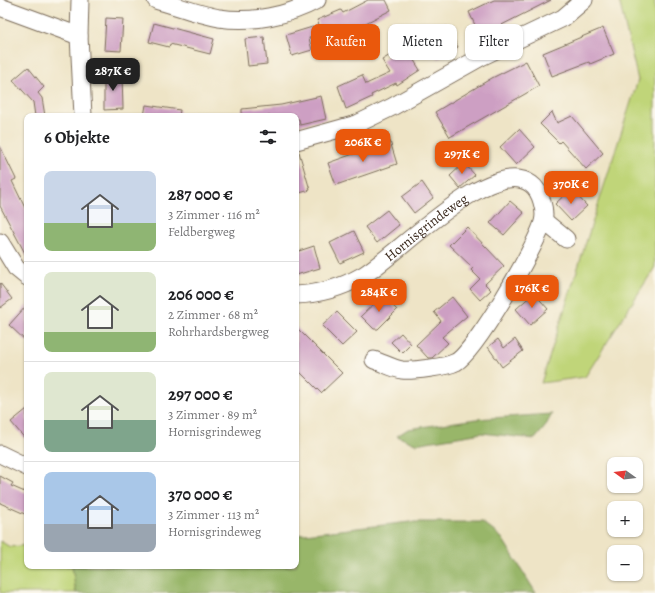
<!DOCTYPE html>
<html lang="de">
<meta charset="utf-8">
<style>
:root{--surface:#fff;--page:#f6f6f6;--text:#202124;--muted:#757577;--line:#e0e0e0;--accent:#ea580c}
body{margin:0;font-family:Alegreya,serif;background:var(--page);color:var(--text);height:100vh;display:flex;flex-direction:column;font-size:15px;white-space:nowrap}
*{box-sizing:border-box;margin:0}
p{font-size:13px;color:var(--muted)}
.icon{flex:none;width:22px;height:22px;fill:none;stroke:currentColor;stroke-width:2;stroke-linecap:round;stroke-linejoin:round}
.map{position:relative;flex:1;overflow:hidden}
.panel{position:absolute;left:24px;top:113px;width:275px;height:456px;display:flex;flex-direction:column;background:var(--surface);border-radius:8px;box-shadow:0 1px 3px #0004}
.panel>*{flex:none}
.top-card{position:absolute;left:311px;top:24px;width:284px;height:36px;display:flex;gap:8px}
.needle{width:26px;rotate:285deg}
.controls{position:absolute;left:607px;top:457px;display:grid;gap:8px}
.controls a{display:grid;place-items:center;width:36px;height:36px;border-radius:8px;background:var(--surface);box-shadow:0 1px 3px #0004;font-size:20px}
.price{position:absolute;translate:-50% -34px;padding:0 9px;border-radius:8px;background:var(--accent);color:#fff;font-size:13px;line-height:26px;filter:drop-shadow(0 1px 2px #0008)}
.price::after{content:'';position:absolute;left:50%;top:24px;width:12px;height:9px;margin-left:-6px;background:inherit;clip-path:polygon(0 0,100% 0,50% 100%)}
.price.current{background:#222;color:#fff}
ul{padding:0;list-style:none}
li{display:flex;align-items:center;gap:12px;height:100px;padding:0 20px}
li+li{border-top:1px solid var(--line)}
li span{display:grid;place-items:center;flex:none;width:112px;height:80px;border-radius:8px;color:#555}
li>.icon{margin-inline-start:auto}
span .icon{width:48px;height:48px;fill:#fffc;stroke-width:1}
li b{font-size:17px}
h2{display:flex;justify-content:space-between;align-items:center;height:48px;padding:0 20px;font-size:17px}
.pill{padding:0 14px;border-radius:8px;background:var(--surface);box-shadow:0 1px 3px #0004;font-size:14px;line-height:36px}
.pill.current{background:var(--accent);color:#fff}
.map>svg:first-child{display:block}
.green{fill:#c0d579;stroke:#7e804c}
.forest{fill:#98b669;stroke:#6a7044}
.building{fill:#cd9fc3}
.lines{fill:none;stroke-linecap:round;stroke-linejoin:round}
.minor-casing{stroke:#7a6b59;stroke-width:19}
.minor{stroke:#fff;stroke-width:17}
.labels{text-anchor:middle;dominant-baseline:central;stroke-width:3;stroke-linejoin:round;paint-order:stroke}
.street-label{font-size:14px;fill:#3b2a1e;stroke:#fbf7ec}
</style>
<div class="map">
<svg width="655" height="593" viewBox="0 0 655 593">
<rect width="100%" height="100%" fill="#fbf7ec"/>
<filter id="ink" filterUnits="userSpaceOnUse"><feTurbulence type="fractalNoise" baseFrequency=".025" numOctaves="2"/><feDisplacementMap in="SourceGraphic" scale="8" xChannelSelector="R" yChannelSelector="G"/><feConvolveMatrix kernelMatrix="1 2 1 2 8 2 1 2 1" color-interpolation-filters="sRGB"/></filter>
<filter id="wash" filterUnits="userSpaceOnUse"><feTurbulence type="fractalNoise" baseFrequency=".012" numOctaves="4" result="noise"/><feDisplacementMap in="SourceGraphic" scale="16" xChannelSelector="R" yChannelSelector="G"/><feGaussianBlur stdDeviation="0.9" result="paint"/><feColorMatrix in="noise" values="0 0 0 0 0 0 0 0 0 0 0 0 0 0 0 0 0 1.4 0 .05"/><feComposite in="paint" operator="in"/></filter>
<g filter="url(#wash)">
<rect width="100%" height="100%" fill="#eee4c6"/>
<path class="green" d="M 619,0 L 655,0 L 655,267 L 585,377 L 541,383 L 638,80 Z
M 0,541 L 10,547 L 27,545 L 27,566 L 72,566 L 76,593 L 0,593 Z"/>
<path class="forest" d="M 552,414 L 545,427 L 535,439 L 482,433 L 415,444 L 397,436 L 408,429 L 476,419 Z
M 410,522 L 482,522 L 502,538 L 536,593 L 76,593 L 72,566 L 296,566 L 296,535 Z"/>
<g id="blocks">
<path class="building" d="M 368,0 L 386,0 L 391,10 L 350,31 L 351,34 L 319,48 L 314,36 L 309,38 L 312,50 L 292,56 L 286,35 L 319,25 L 317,20 L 341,10 L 343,13 Z
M 494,0 L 551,0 L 480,36 L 469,12 Z
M 106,18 L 123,19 L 121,51 L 104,50 Z
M 154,23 L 214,39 L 210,54 L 170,44 L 169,47 L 149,42 Z
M 447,26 L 458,47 L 438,59 L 426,38 Z
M 603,28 L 614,54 L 590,64 L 589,62 L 552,76 L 543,53 Z
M 264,37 L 267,64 L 248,66 L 245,39 Z
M 405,46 L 420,70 L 397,85 L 396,83 L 371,95 L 372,97 L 346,109 L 338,86 L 362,75 L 366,84 L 390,73 L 382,60 Z
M 526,61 L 539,86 L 450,137 L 435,112 L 492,78 Z
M 28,67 L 44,87 L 38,93 L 42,98 L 45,116 L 35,116 L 33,102 L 13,80 Z
M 104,75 L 122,75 L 123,109 L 104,110 Z
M 321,96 L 326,119 L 300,125 L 299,119 L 296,119 L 296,116 L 242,116 L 242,109 L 281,105 Z
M 146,105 L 180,110 L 179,116 L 144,116 Z
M 552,112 L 557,123 L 572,116 L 603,153 L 586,169 L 561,141 L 559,143 L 540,124 Z
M 519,129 L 535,147 L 516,165 L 500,147 Z
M 390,141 L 397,164 L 336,185 L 328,163 Z
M 0,146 L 16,179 L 12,181 L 27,212 L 27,257 L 0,206 Z
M 299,152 L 310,190 L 296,194 L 296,153 Z
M 464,163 L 475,175 L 460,188 L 450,176 Z
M 422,182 L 433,198 L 414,213 L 402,197 Z
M 571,189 L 587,206 L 571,221 L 555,204 Z
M 510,201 L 524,213 L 504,235 L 490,223 Z
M 387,210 L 399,225 L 377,243 L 365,227 Z
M 467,227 L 504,266 L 485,284 L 491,290 L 480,300 L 470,289 L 480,279 L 471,270 L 473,268 L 449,245 Z
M 354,231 L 364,252 L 340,263 L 330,243 Z
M 314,246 L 320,268 L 296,275 L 296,252 Z
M 0,283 L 12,299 L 0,308 Z
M 534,293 L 548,309 L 530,325 L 516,309 Z
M 383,295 L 397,310 L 378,329 L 374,329 L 361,316 Z
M 452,297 L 467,316 L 442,337 L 448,343 L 432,358 L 428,358 L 416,345 L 441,321 L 434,312 Z
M 27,305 L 27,342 L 9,325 Z
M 337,312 L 357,332 L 342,346 L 322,326 Z
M 296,327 L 342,373 L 321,393 L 296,368 Z
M 401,333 L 411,344 L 402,353 L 391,342 Z
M 498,339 L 504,348 L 515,339 L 523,351 L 502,367 L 488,347 Z
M 27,409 L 27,441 L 11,422 Z
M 0,476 L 13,483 L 11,486 L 27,493 L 27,515 L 0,503 Z"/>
</g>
</g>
<g filter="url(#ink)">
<use href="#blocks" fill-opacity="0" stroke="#7a6b59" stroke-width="1"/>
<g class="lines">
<g class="minor-casing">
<g id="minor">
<path d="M 80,0 L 79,36 L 83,116"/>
<path d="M 156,0 C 177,6 198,14 219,18 C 251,23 288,16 317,0"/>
<path d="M 0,7 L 79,36"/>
<path d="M 296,141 L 357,124 L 392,107 L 481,57 L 563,18 L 584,0"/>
<path d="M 544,221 L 566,239"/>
<path d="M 0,242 L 16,268 L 27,277"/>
<path id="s1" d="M 296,295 C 320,294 341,288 362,276 C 396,257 492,154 531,184 C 541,191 546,211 543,222 C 537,245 475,352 456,362 C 447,367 412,371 402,370 C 394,369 383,363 374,360"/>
<path d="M 0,454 L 27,467"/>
</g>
</g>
<use href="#minor" class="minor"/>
</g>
</g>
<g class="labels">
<g class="street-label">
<text stroke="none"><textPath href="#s1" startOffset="150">Hornisgrindeweg</textPath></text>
</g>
</g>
</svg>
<div class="controls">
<a><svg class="needle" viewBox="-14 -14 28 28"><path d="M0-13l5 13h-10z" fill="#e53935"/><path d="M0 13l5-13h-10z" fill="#757577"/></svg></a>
<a>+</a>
<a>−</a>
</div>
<b class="price current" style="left:113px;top:92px">287K €</b>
<b class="price" style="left:363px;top:163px">206K €</b>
<b class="price" style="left:462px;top:175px">297K €</b>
<b class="price" style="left:571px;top:205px">370K €</b>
<b class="price" style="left:532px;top:309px">176K €</b>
<b class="price" style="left:379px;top:313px">284K €</b>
<div class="top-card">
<a class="pill current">Kaufen</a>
<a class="pill">Mieten</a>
<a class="pill">Filter</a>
</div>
<section class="panel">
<h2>6 Objekte<svg class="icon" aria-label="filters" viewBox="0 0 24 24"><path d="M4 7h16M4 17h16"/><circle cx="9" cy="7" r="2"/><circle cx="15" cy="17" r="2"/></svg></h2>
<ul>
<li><span style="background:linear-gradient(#c9d6e8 65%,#8fb573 0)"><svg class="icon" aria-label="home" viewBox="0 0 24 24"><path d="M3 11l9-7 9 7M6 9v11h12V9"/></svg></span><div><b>287 000 €</b><p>3 Zimmer · 116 m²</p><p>Feldbergweg</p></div></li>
<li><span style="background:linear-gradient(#dfe7d0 75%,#8fb573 0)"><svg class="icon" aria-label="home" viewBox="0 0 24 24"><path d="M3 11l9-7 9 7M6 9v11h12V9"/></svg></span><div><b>206 000 €</b><p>2 Zimmer · 68 m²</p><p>Rohrhardsbergweg</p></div></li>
<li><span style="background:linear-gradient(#dfe7d0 60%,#7fa58c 0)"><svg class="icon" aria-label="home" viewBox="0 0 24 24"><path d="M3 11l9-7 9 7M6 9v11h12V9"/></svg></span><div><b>297 000 €</b><p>3 Zimmer · 89 m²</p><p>Hornisgrindeweg</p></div></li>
<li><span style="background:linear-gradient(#a9c7e8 65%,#9aa5b1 0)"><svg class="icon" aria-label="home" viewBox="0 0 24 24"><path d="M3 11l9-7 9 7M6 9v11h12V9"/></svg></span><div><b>370 000 €</b><p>3 Zimmer · 113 m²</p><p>Hornisgrindeweg</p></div></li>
</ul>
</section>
</div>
